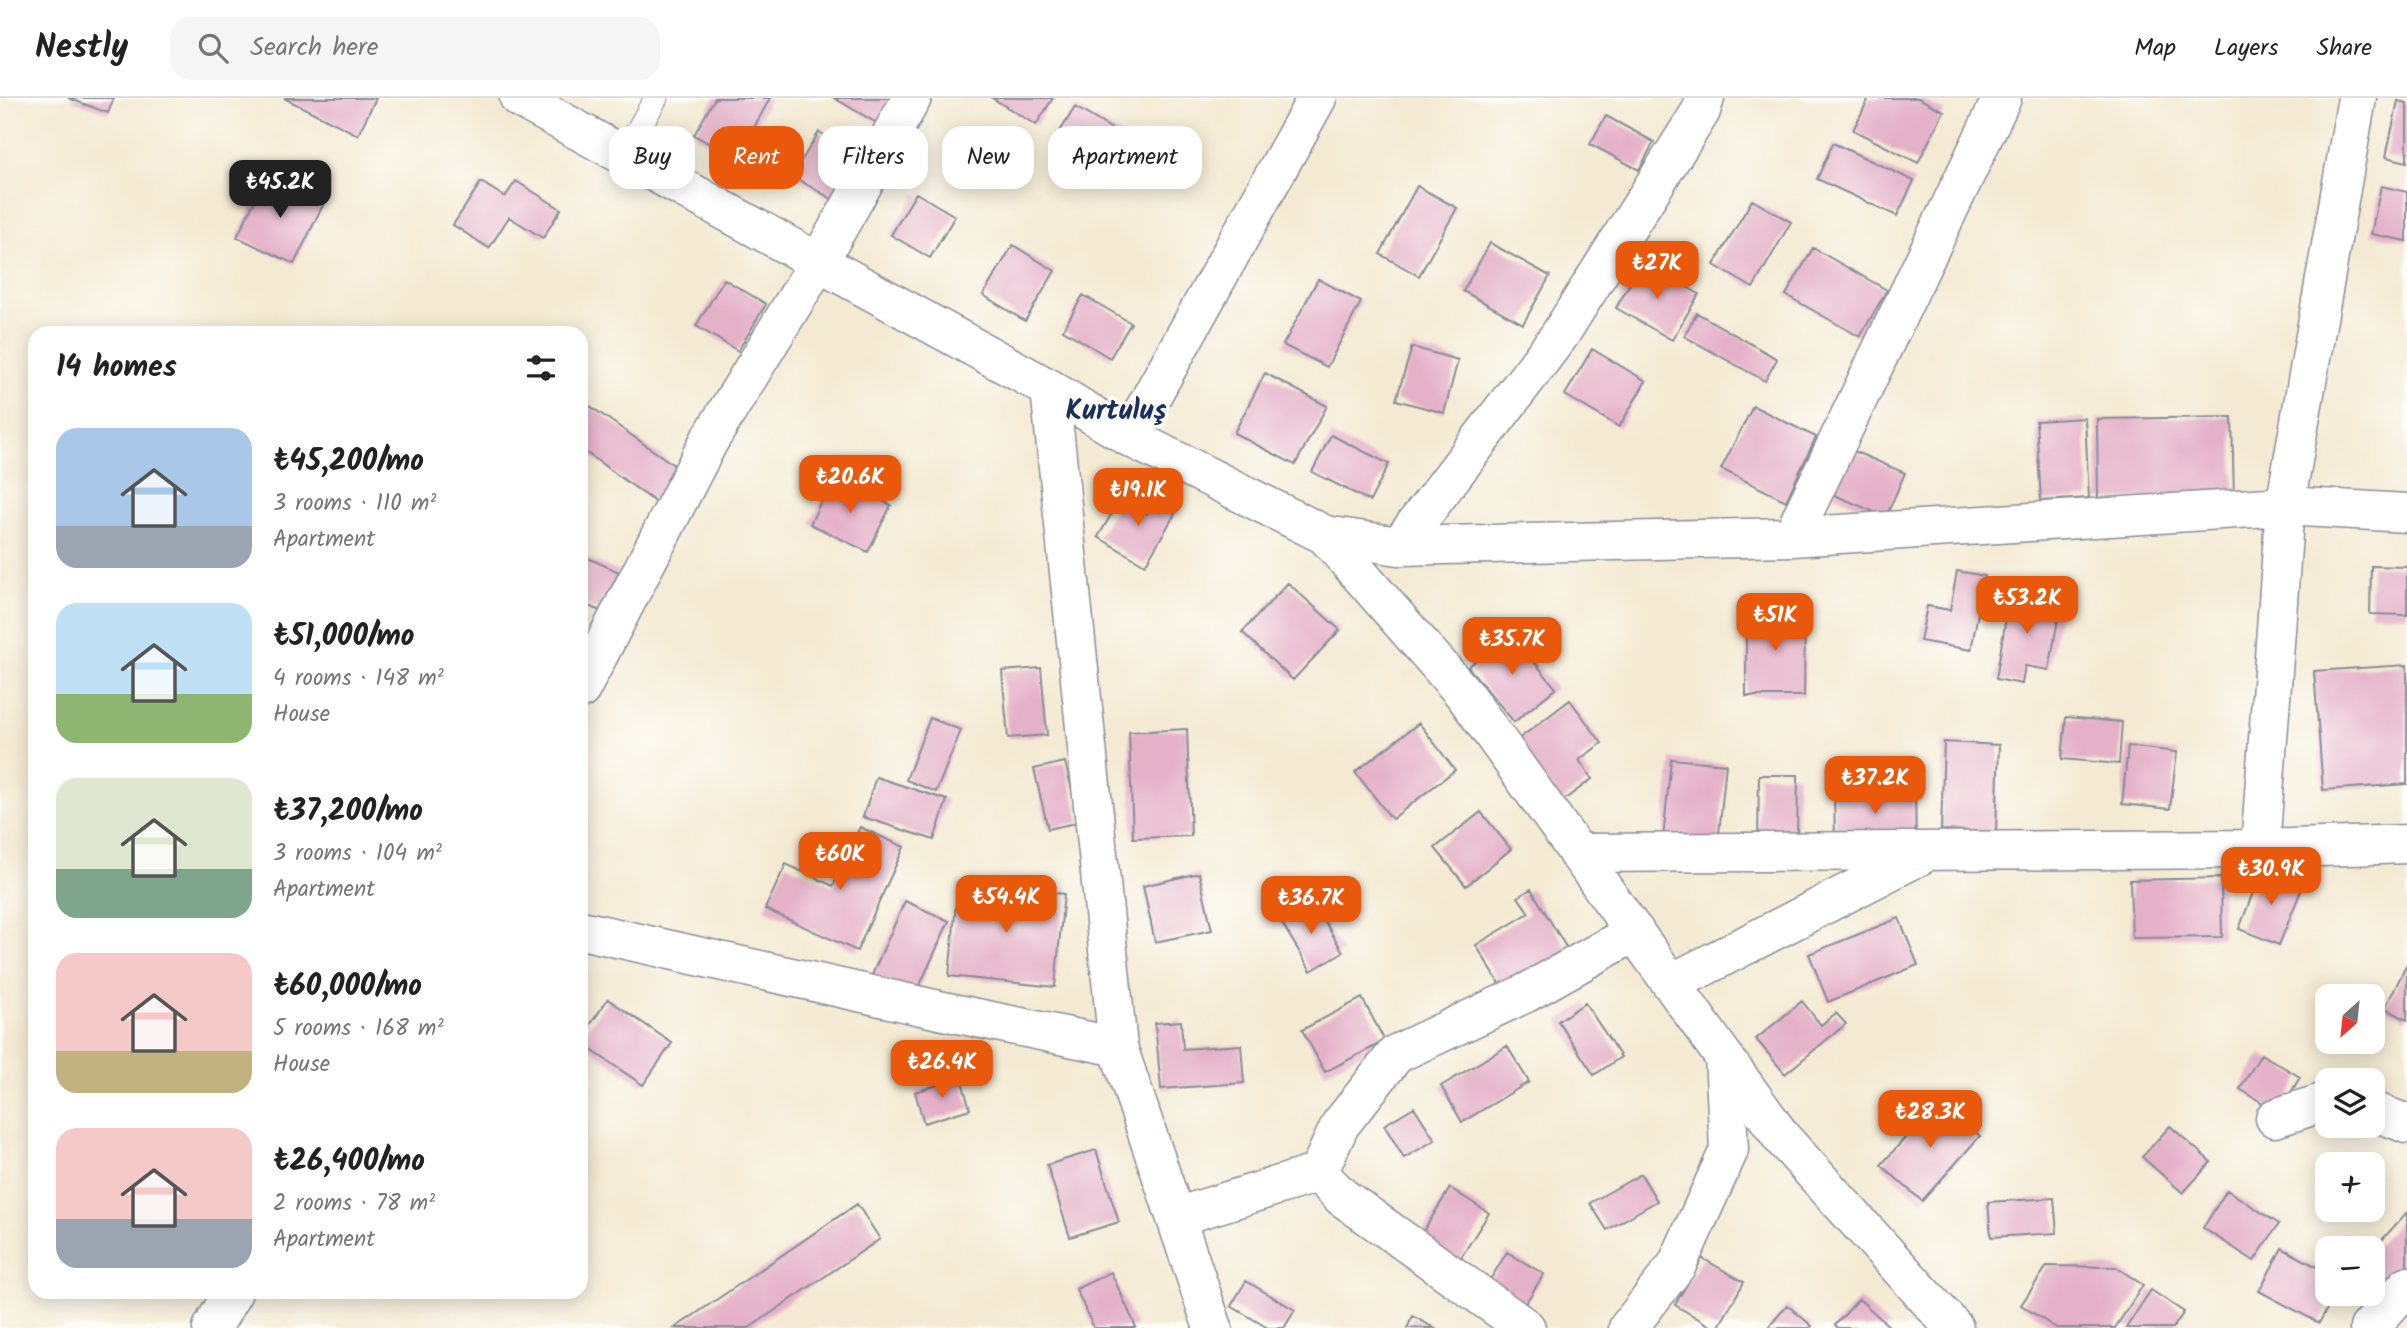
<!DOCTYPE html>
<meta charset="utf-8">
<style>
:root{--surface:#fff;--page:#f6f6f6;--text:#222;--muted:#767676;--line:#e0e0e0;--accent:#ea580c}
body{margin:0;font-family:Kalam,sans-serif;background:var(--page);color:var(--text);height:100vh;display:flex;flex-direction:column;font-size:26px;white-space:nowrap}
*{box-sizing:border-box;margin:0}
p{font-size:23px;color:var(--muted)}
.icon{flex:none;width:38px;height:38px;fill:none;stroke:currentColor;stroke-width:2;stroke-linecap:round;stroke-linejoin:round}
.map{position:relative;flex:1;overflow:hidden}
.panel{position:absolute;left:28px;top:228px;width:560px;height:973px;display:flex;flex-direction:column;background:var(--surface);border-radius:21px;box-shadow:0 4px 18px #0003}
.panel>*{flex:none}
.guide{position:absolute;left:609px;top:28px;width:665px;height:63px;display:flex;gap:14px}
.needle{width:46px;rotate:207deg}
.controls{position:absolute;left:2315px;top:886px;display:grid;gap:14px}
.controls a{display:grid;place-items:center;width:70px;height:70px;border-radius:14px;background:var(--surface);box-shadow:0 4px 18px #0003;font-size:35px}
.price{position:absolute;translate:-50% -60px;padding:0 16px;border-radius:14px;background:var(--accent);color:#fff;font-size:23px;line-height:46px;filter:drop-shadow(0 2px 4px #0008)}
.price::after{content:'';position:absolute;left:50%;top:42px;width:21px;height:16px;margin-left:-10px;background:inherit;clip-path:polygon(0 0,100% 0,50% 100%)}
.price.on{background:#222;color:#fff}
ul{padding:0;list-style:none}
li{display:flex;align-items:center;gap:21px;height:175px;padding:0 28px}
li span{display:grid;place-items:center;flex:none;width:196px;height:140px;border-radius:21px;color:#555}
li>.icon{margin-inline-start:auto}
span .icon{width:84px;height:84px;fill:#fffc;stroke-width:1}
li b{font-size:30px}
h2{display:flex;justify-content:space-between;align-items:center;height:84px;padding:0 28px;font-size:30px}
.pill{padding:0 24px;border-radius:21px;background:var(--surface);box-shadow:0 4px 18px #0003;font-size:24px;line-height:63px}
.pill.on{background:var(--accent);color:#fff}
header{display:flex;align-items:center;gap:42px;box-sizing:border-box;height:98px;padding:0 35px;background:var(--surface);border-bottom:2px solid var(--line)}
header strong{font-size:33px}
nav{display:flex;gap:38px;margin-inline-start:auto;font-size:24px}
.search{width:490px;height:63px;background:var(--page);display:flex;align-items:center;gap:18px;box-sizing:border-box;padding:0 24px;border-radius:21px;color:var(--muted);font-size:26px}
.map>svg:first-child{display:block}
.building{fill:#e5b1c9}
.lines{fill:none;stroke-linecap:round;stroke-linejoin:round}
.lane-casing{stroke:#888c98;stroke-width:25}
.street-casing{stroke:#888c98;stroke-width:41}
.secondary-casing{stroke:#888c98;stroke-width:41}
.lane{stroke:#fff;stroke-width:23}
.street{stroke:#fff;stroke-width:38}
.secondary{stroke:#fff;stroke-width:38}
.labels{text-anchor:middle;dominant-baseline:central;stroke-width:7;stroke-linejoin:round;paint-order:stroke}
.district-label{font-size:28px;font-weight:bold;fill:#1b2f5e;stroke:#fdfcf7}
</style>
<header>
<strong>Nestly</strong>
<div class="search"><svg class="icon" aria-label="search" viewBox="0 0 24 24"><circle cx="10" cy="10" r="6"/><path d="M15 15l6 6"/></svg>Search here</div>
<nav><a>Map</a><a>Layers</a><a>Share</a></nav>
</header>
<div class="map">
<svg width="2407" height="1230" viewBox="0 0 2407 1230">
<rect width="100%" height="100%" fill="#fdfcf7"/>
<filter id="ink" filterUnits="userSpaceOnUse"><feTurbulence type="fractalNoise" baseFrequency=".0143" numOctaves="2"/><feDisplacementMap in="SourceGraphic" scale="14" xChannelSelector="R" yChannelSelector="G"/><feConvolveMatrix kernelMatrix="1 2 1 2 8 2 1 2 1" color-interpolation-filters="sRGB"/></filter>
<filter id="wash" filterUnits="userSpaceOnUse"><feTurbulence type="fractalNoise" baseFrequency=".00686" numOctaves="4" result="noise"/><feDisplacementMap in="SourceGraphic" scale="28" xChannelSelector="R" yChannelSelector="G"/><feGaussianBlur stdDeviation="1.57" result="paint"/><feColorMatrix in="noise" values="0 0 0 0 0 0 0 0 0 0 0 0 0 0 0 0 0 1.4 0 .05"/><feComposite in="paint" operator="in"/></filter>
<g filter="url(#wash)">
<rect width="100%" height="100%" fill="#f4ead3"/>
<g id="blocks">
<path class="building" d="M 68,0 L 114,0 L 108,15 Z
M 284,0 L 376,0 L 358,37 Z
M 715,0 L 770,0 L 737,61 L 694,37 Z
M 834,0 L 906,0 L 887,31 Z
M 992,0 L 1053,0 L 1036,27 Z
M 1869,0 L 1918,0 L 1944,13 L 1918,65 L 1853,32 Z
M 2398,3 L 2407,5 L 2407,64 L 2386,59 Z
M 1075,9 L 1129,41 L 1106,81 L 1051,48 Z
M 1606,18 L 1654,44 L 1639,72 L 1590,46 Z
M 819,34 L 863,60 L 837,104 L 792,78 Z
M 1833,45 L 1914,83 L 1897,118 L 1817,81 Z
M 267,78 L 324,105 L 294,166 L 237,139 Z
M 516,83 L 561,111 L 543,140 L 509,119 L 489,150 L 453,127 L 481,84 L 505,99 Z
M 1417,88 L 1457,110 L 1419,178 L 1380,156 Z
M 2381,88 L 2407,94 L 2407,143 L 2371,136 Z
M 916,95 L 955,118 L 930,160 L 891,137 Z
M 1752,102 L 1791,124 L 1753,190 L 1714,167 Z
M 1490,145 L 1550,178 L 1523,226 L 1463,193 Z
M 1013,147 L 1055,173 L 1025,223 L 983,197 Z
M 1813,150 L 1887,192 L 1860,239 L 1786,197 Z
M 1643,163 L 1699,196 L 1672,242 L 1616,210 Z
M 724,181 L 766,206 L 738,253 L 696,228 Z
M 1318,181 L 1361,204 L 1327,269 L 1283,247 Z
M 1083,197 L 1131,225 L 1110,260 L 1063,232 Z
M 1697,215 L 1777,261 L 1765,283 L 1684,238 Z
M 1412,249 L 1458,262 L 1444,315 L 1396,302 Z
M 1592,251 L 1646,283 L 1619,329 L 1565,297 Z
M 1265,275 L 1327,308 L 1295,367 L 1234,335 Z
M 590,308 L 688,377 L 664,410 L 581,351 L 581,320 Z
M 1753,308 L 1816,339 L 1786,403 L 1721,371 Z
M 2232,319 L 2234,400 L 2098,401 L 2097,321 Z
M 2085,320 L 2089,400 L 2041,403 L 2036,323 Z
M 1331,337 L 1389,366 L 1370,403 L 1312,374 Z
M 1851,352 L 1905,375 L 1886,419 L 1832,396 Z
M 833,379 L 891,407 L 868,454 L 810,426 Z
M 1158,397 L 1179,409 L 1145,467 L 1098,439 L 1121,400 L 1147,415 Z
M 581,457 L 619,474 L 600,513 L 581,505 Z
M 2371,468 L 2407,469 L 2407,517 L 2370,516 Z
M 1957,473 L 1985,478 L 1971,552 L 1920,543 L 1927,508 L 1950,512 Z
M 1288,485 L 1340,532 L 1293,582 L 1242,534 Z
M 2010,495 L 2061,504 L 2049,572 L 2025,568 L 2022,586 L 1996,581 Z
M 1746,513 L 1805,513 L 1804,598 L 1746,598 Z
M 1509,534 L 1556,590 L 1514,624 L 1468,569 Z
M 2407,567 L 2407,686 L 2323,692 L 2314,573 Z
M 1041,570 L 1047,637 L 1008,640 L 1002,573 Z
M 1570,602 L 1602,645 L 1579,662 L 1592,681 L 1561,704 L 1516,643 Z
M 2066,619 L 2122,624 L 2119,666 L 2062,661 Z
M 930,620 L 961,632 L 936,694 L 906,682 Z
M 1419,625 L 1455,672 L 1392,721 L 1355,674 Z
M 1187,631 L 1191,738 L 1133,740 L 1129,634 Z
M 1944,644 L 1999,647 L 1996,734 L 1941,732 Z
M 2128,648 L 2177,654 L 2170,711 L 2122,706 Z
M 1671,661 L 1726,666 L 1718,746 L 1663,741 Z
M 1065,664 L 1080,724 L 1048,731 L 1034,671 Z
M 1759,677 L 1798,677 L 1797,745 L 1758,744 Z
M 876,679 L 947,702 L 934,742 L 863,719 Z
M 1915,685 L 1916,749 L 1835,751 L 1834,687 Z
M 1481,714 L 1511,751 L 1466,788 L 1435,750 Z
M 860,729 L 904,749 L 857,853 L 765,811 L 786,766 L 833,788 Z
M 2261,774 L 2284,783 L 2286,777 L 2304,785 L 2279,847 L 2239,831 Z
M 1199,775 L 1212,832 L 1155,844 L 1143,788 Z
M 2221,780 L 2222,839 L 2132,840 L 2130,782 Z
M 958,785 L 1064,796 L 1055,889 L 949,878 Z
M 1531,791 L 1572,859 L 1507,898 L 1476,847 L 1529,815 L 1518,799 Z
M 905,803 L 949,823 L 915,898 L 871,879 Z
M 1312,803 L 1343,854 L 1311,873 L 1280,822 Z
M 1899,820 L 1918,867 L 1828,904 L 1809,856 Z
M 2407,866 L 2407,922 L 2385,910 Z
M 1362,900 L 1385,943 L 1325,974 L 1302,932 Z
M 608,901 L 672,945 L 643,987 L 581,945 L 581,940 Z
M 1802,903 L 1821,927 L 1836,915 L 1846,926 L 1785,976 L 1756,941 Z
M 1585,905 L 1621,959 L 1594,977 L 1558,923 Z
M 1181,923 L 1183,951 L 1241,947 L 1244,985 L 1161,991 L 1155,925 Z
M 1507,948 L 1529,984 L 1462,1024 L 1441,988 Z
M 2261,956 L 2300,979 L 2279,1015 L 2240,991 Z
M 961,980 L 970,1011 L 924,1025 L 915,994 Z
M 1939,1002 L 1980,1038 L 1922,1103 L 1881,1067 Z
M 1414,1009 L 1435,1042 L 1404,1060 L 1384,1027 Z
M 2170,1028 L 2211,1064 L 2183,1095 L 2142,1059 Z
M 1096,1052 L 1119,1124 L 1070,1139 L 1047,1067 Z
M 1641,1076 L 1657,1103 L 1607,1132 L 1590,1105 Z
M 1450,1090 L 1489,1115 L 1455,1169 L 1416,1145 Z
M 2227,1092 L 2279,1126 L 2254,1163 L 2203,1130 Z
M 2054,1100 L 2057,1135 L 1991,1139 L 1988,1104 Z
M 857,1106 L 880,1141 L 749,1230 L 675,1230 Z
M 2407,1114 L 2407,1168 L 2383,1195 L 2373,1186 L 2373,1152 Z
M 2282,1150 L 2328,1175 L 2328,1195 L 2336,1195 L 2319,1225 L 2259,1193 Z
M 1507,1154 L 1544,1176 L 1518,1217 L 1482,1195 Z
M 1702,1160 L 1744,1184 L 1718,1230 L 1714,1230 L 1675,1207 Z
M 2047,1168 L 2116,1169 L 2143,1187 L 2115,1230 L 2056,1230 L 2021,1207 Z
M 1111,1174 L 1136,1229 L 1134,1230 L 1094,1230 L 1076,1191 Z
M 1246,1183 L 1295,1212 L 1284,1230 L 1268,1230 L 1231,1208 Z
M 2151,1192 L 2184,1214 L 2173,1230 L 2126,1230 Z
M 1859,1201 L 1891,1230 L 1838,1230 L 1835,1227 Z
M 1787,1207 L 1812,1228 L 1810,1230 L 1768,1230 Z
M 1413,1218 L 1434,1230 L 1407,1230 Z"/>
</g>
</g>
<g filter="url(#ink)">
<use href="#blocks" fill-opacity="0" stroke="#888c98" stroke-width="2"/>
<g class="lines">
<g class="lane-casing">
<path id="lane" d="M 623,58 L 656,0"/>
</g>
<g class="street-casing">
<path id="street" d="M 1050,291 L 1118,949 L 1213,1230
M 1129,339 L 1317,0
M 1325,437 L 1399,448 L 1792,439 L 2285,408 L 2407,415
M 1792,439 L 2002,0
M 1399,448 L 1559,238 L 1701,13 L 1705,0
M 581,591 L 709,343 L 818,165 L 912,0
M 2260,751 L 2285,408 L 2357,0
M 1577,755 L 2260,751 L 2407,746
M 581,832 L 948,914 L 1118,949
M 1672,885 L 1923,756
M 2373,1013 L 2407,1026
M 2275,1020 L 2328,1003
M 1176,1119 L 1318,1075
M 212,1230 L 233,1194
M 1526,1230 L 1342,1099 L 1318,1075 L 1340,1027 L 1396,956 L 1526,895 L 1635,834
M 1628,1230 L 1677,1167 L 1729,1052 L 1724,959
M 2369,1230 L 2407,1188"/>
</g>
<g class="secondary-casing">
<path id="secondary" d="M 519,0 L 1050,291 L 1129,339 L 1325,437 L 1464,596 L 1782,1040 L 1954,1230"/>
</g>
<use href="#lane" class="lane"/>
<use href="#street" class="street"/>
<use href="#secondary" class="secondary"/>
</g>
</g>
<g class="labels">
<g class="district-label">
<text x="1116" y="313">Kurtuluş</text>
</g>
</g>
</svg>
<div class="controls">
<a><svg class="needle" viewBox="-14 -14 28 28"><path d="M0-13l5 13h-10z" fill="#e53935"/><path d="M0 13l5-13h-10z" fill="#767676"/></svg></a>
<a><svg class="icon" aria-label="layers" viewBox="0 0 24 24"><path d="M12 4l9 5-9 5-9-5zM3 14l9 5 9-5"/></svg></a>
<a>+</a>
<a>−</a>
</div>
<b class="price on" style="left:280px;top:122px">₺45.2K</b>
<b class="price" style="left:1657px;top:203px">₺27K</b>
<b class="price" style="left:850px;top:417px">₺20.6K</b>
<b class="price" style="left:1138px;top:430px">₺19.1K</b>
<b class="price" style="left:2027px;top:538px">₺53.2K</b>
<b class="price" style="left:1775px;top:555px">₺51K</b>
<b class="price" style="left:1512px;top:579px">₺35.7K</b>
<b class="price" style="left:1875px;top:718px">₺37.2K</b>
<b class="price" style="left:840px;top:794px">₺60K</b>
<b class="price" style="left:2271px;top:809px">₺30.9K</b>
<b class="price" style="left:1006px;top:837px">₺54.4K</b>
<b class="price" style="left:1311px;top:838px">₺36.7K</b>
<b class="price" style="left:942px;top:1002px">₺26.4K</b>
<b class="price" style="left:1930px;top:1052px">₺28.3K</b>
<div class="guide">
<a class="pill">Buy</a>
<a class="pill on">Rent</a>
<a class="pill">Filters</a>
<a class="pill">New</a>
<a class="pill">Apartment</a>
</div>
<section class="panel">
<h2>14 homes<svg class="icon" aria-label="filters" viewBox="0 0 24 24"><path d="M4 7h16M4 17h16"/><circle cx="9" cy="7" r="2"/><circle cx="15" cy="17" r="2"/></svg></h2>
<ul>
<li><span style="background:linear-gradient(#a9c7e8 70%,#9aa5b1 0)"><svg class="icon" aria-label="home" viewBox="0 0 24 24"><path d="M3 11l9-7 9 7M6 9v11h12V9"/></svg></span><div><b>₺45,200/mo</b><p>3 rooms · 110 m²</p><p>Apartment</p></div></li>
<li><span style="background:linear-gradient(#bfe0f5 65%,#8fb573 0)"><svg class="icon" aria-label="home" viewBox="0 0 24 24"><path d="M3 11l9-7 9 7M6 9v11h12V9"/></svg></span><div><b>₺51,000/mo</b><p>4 rooms · 148 m²</p><p>House</p></div></li>
<li><span style="background:linear-gradient(#dfe7d0 65%,#7fa58c 0)"><svg class="icon" aria-label="home" viewBox="0 0 24 24"><path d="M3 11l9-7 9 7M6 9v11h12V9"/></svg></span><div><b>₺37,200/mo</b><p>3 rooms · 104 m²</p><p>Apartment</p></div></li>
<li><span style="background:linear-gradient(#f6c9c9 70%,#c2b280 0)"><svg class="icon" aria-label="home" viewBox="0 0 24 24"><path d="M3 11l9-7 9 7M6 9v11h12V9"/></svg></span><div><b>₺60,000/mo</b><p>5 rooms · 168 m²</p><p>House</p></div></li>
<li><span style="background:linear-gradient(#f6c9c9 65%,#9aa5b1 0)"><svg class="icon" aria-label="home" viewBox="0 0 24 24"><path d="M3 11l9-7 9 7M6 9v11h12V9"/></svg></span><div><b>₺26,400/mo</b><p>2 rooms · 78 m²</p><p>Apartment</p></div></li>
</ul>
</section>
</div>
